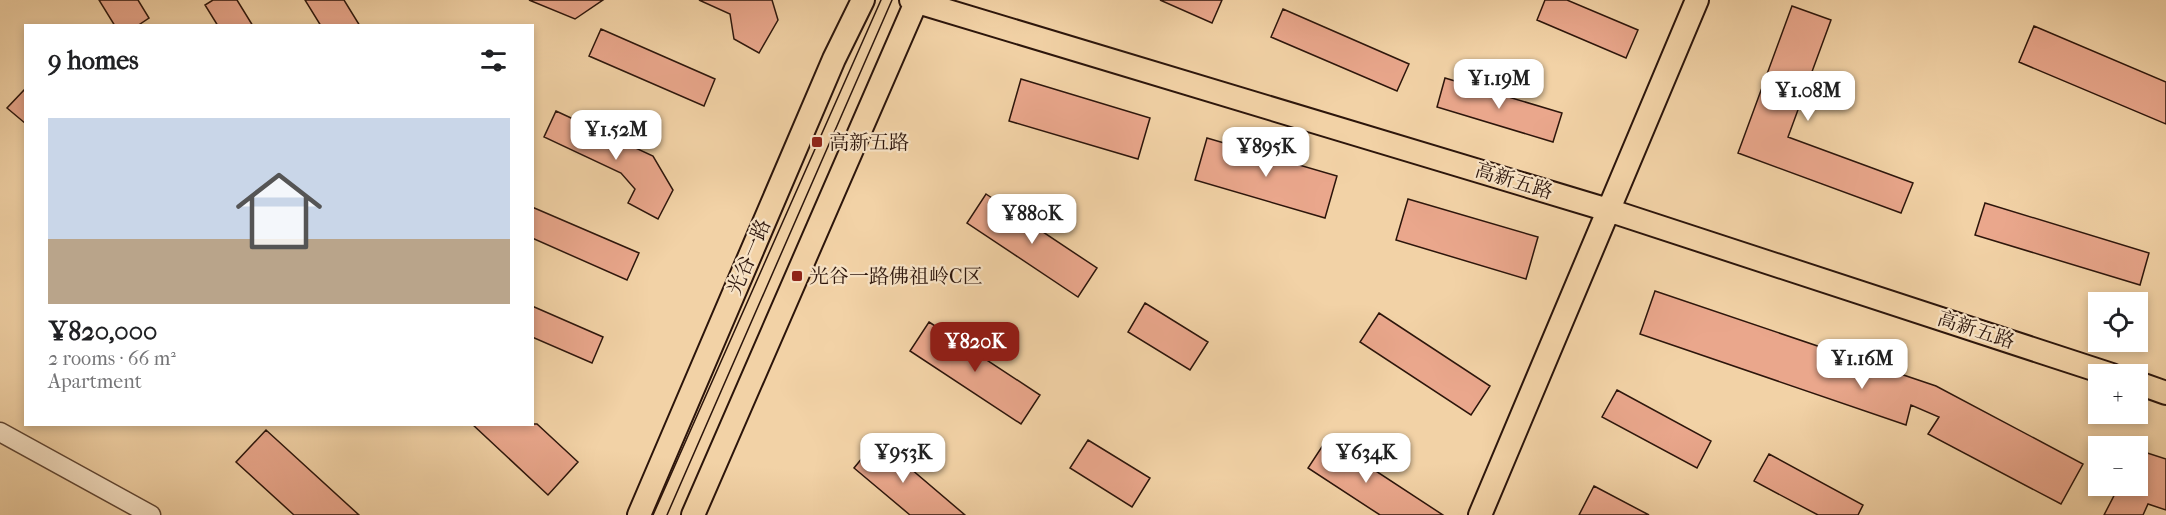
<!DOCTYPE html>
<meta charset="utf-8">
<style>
:root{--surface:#fff;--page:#f2f2f2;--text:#202124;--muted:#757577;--accent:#8f2418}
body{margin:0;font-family:"IM FELL French Canon","Noto Serif SC",serif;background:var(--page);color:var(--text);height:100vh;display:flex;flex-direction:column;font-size:22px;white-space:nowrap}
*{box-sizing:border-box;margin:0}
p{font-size:20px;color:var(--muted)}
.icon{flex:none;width:33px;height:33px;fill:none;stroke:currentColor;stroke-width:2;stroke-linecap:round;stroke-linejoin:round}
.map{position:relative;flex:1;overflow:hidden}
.drawer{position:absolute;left:24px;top:24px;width:510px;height:402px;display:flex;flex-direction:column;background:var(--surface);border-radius:0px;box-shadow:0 3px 9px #0003}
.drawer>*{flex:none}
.fabs{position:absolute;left:2088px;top:292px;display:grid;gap:12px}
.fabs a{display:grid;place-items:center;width:60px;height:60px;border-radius:0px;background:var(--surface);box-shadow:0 3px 9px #0003;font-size:30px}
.price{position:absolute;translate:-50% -51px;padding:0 14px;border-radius:12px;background:#fff;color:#222;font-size:20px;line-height:39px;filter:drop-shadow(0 2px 3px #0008)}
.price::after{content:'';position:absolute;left:50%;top:36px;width:18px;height:14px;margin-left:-9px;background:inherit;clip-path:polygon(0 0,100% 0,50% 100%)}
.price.current{background:var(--accent);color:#fff}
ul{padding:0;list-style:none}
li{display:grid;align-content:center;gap:12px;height:318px;padding:0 24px}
li span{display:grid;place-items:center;height:186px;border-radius:0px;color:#555}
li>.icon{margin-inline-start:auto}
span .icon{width:108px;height:108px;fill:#fffc;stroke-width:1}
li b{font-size:26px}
h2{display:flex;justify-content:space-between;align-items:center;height:72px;padding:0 24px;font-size:26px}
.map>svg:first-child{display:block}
.building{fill:#eaa78c;stroke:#2c150b;stroke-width:1.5}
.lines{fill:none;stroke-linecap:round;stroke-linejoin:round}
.minor-casing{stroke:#5e4432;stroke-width:21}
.major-casing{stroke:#2c150b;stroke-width:26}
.minor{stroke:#f7e2c5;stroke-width:18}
.major{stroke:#f2d2a6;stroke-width:22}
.tram{stroke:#2c150b;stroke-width:1.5}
.poi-dot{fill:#8f2418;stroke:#f7e2c5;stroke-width:2}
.labels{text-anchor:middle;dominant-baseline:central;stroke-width:4.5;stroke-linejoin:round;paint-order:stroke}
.poi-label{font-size:20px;fill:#2c150b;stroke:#f7e2c5;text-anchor:start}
.street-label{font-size:20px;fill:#2c150b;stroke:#f7e2c5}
</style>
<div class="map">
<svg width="2166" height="515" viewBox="0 0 2166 515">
<rect width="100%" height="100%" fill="#f2d2a6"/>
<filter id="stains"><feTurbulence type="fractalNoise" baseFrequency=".00333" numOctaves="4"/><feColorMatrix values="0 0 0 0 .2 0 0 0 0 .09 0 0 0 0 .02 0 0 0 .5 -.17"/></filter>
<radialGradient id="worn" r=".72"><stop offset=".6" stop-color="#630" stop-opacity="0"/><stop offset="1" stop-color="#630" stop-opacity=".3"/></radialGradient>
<path class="building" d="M 99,0 L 138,0 L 149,18 L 137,26 L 115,26 Z
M 213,0 L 237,0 L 253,26 L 218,26 L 205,5 Z
M 305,0 L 344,0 L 360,26 L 321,26 Z
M 529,0 L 603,0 L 575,19 Z
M 699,0 L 772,0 L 778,20 L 759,53 L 734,39 L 730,14 Z
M 1160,0 L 1222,0 L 1212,23 Z
M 1545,0 L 1567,0 L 1638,30 L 1626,58 L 1537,20 Z
M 1792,6 L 1831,20 L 1788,137 L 1913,183 L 1901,213 L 1738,153 Z
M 1283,9 L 1409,64 L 1397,91 L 1271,37 Z
M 2034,26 L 2166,82 L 2166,124 L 2019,62 Z
M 601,29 L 715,79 L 704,106 L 589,56 Z
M 1445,78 L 1562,113 L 1553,142 L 1437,107 Z
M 1021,79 L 1150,118 L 1138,159 L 1009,121 Z
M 26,88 L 26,124 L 7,108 Z
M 556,111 L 653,156 L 673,190 L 658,219 L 628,203 L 635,189 L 621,173 L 544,137 Z
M 1207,138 L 1337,176 L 1325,218 L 1195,180 Z
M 986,194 L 1097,268 L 1078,297 L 967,223 Z
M 1408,199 L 1538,237 L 1526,279 L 1396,240 Z
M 1985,203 L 2149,253 L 2140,285 L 1975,235 Z
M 532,207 L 639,253 L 627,280 L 532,238 Z
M 1655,291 L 1936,386 L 2083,464 L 2061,504 L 1928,434 L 1939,417 L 1911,405 L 1906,425 L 1640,334 Z
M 1145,303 L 1208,342 L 1190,370 L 1128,332 Z
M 532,306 L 603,337 L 592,363 L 532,337 Z
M 1379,313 L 1490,386 L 1471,415 L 1360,342 Z
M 929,322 L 1040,395 L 1021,424 L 910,351 Z
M 1617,390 L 1711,441 L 1697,468 L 1602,417 Z
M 472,424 L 537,424 L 578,462 L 548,495 Z
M 266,430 L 359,515 L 294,515 L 236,462 Z
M 1327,439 L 1443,515 L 1380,515 L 1308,468 Z
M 877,440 L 965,515 L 910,515 L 854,468 Z
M 1088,440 L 1150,478 L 1132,507 L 1070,468 Z
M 2138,450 L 2166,459 L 2166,510 L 2148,504 L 2143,515 L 2104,515 L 2119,486 L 2138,486 Z
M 1769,454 L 1863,505 L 1858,515 L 1818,515 L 1754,481 Z
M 1594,486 L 1649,515 L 1579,515 Z"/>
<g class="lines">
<g class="minor-casing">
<path id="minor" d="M 0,432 L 151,515"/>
</g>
<g class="major-casing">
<path id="major" d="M 911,0 L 1608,210 L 2112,375
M 2138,383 L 2166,393
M 639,515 L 834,59 L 863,0
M 693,515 L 917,0
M 1480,515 L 1697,0"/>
</g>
<use href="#minor" class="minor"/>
<use href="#major" class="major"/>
<path class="tram" d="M 653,515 L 881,0
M 667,515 L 892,0"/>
</g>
<g class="poi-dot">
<rect x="811" y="136" width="12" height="12" rx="3"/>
<rect x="791" y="270" width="12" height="12" rx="3"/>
</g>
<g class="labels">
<g class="poi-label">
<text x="829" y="142">高新五路</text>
<text x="809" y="276">光谷一路佛祖岭C区</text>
</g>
<g class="street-label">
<text transform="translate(1514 181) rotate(17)">高新五路</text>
<text transform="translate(749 257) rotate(-67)">光谷一路</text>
<text transform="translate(1976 330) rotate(18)">高新五路</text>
</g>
</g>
<rect width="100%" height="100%" filter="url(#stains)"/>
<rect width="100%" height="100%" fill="url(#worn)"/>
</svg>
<div class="fabs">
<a><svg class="icon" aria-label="locate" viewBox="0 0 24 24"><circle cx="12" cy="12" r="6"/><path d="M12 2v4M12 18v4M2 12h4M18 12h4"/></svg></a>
<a>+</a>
<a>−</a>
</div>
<b class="price" style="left:1499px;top:110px">¥1.19M</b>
<b class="price" style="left:1808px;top:122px">¥1.08M</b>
<b class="price" style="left:616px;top:161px">¥1.52M</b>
<b class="price" style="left:1266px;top:178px">¥895K</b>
<b class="price" style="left:1032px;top:245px">¥880K</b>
<b class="price current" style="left:975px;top:373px">¥820K</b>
<b class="price" style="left:1862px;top:390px">¥1.16M</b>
<b class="price" style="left:903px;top:484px">¥953K</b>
<b class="price" style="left:1366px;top:484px">¥634K</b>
<section class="drawer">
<h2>9 homes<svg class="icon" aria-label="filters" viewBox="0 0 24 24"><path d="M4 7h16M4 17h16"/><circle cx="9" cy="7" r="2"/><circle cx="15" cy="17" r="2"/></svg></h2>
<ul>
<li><span style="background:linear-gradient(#c9d6e8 65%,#b9a48a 0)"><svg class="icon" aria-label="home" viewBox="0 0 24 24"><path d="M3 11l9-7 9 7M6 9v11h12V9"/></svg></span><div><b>¥820,000</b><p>2 rooms · 66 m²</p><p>Apartment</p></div></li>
</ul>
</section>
</div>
